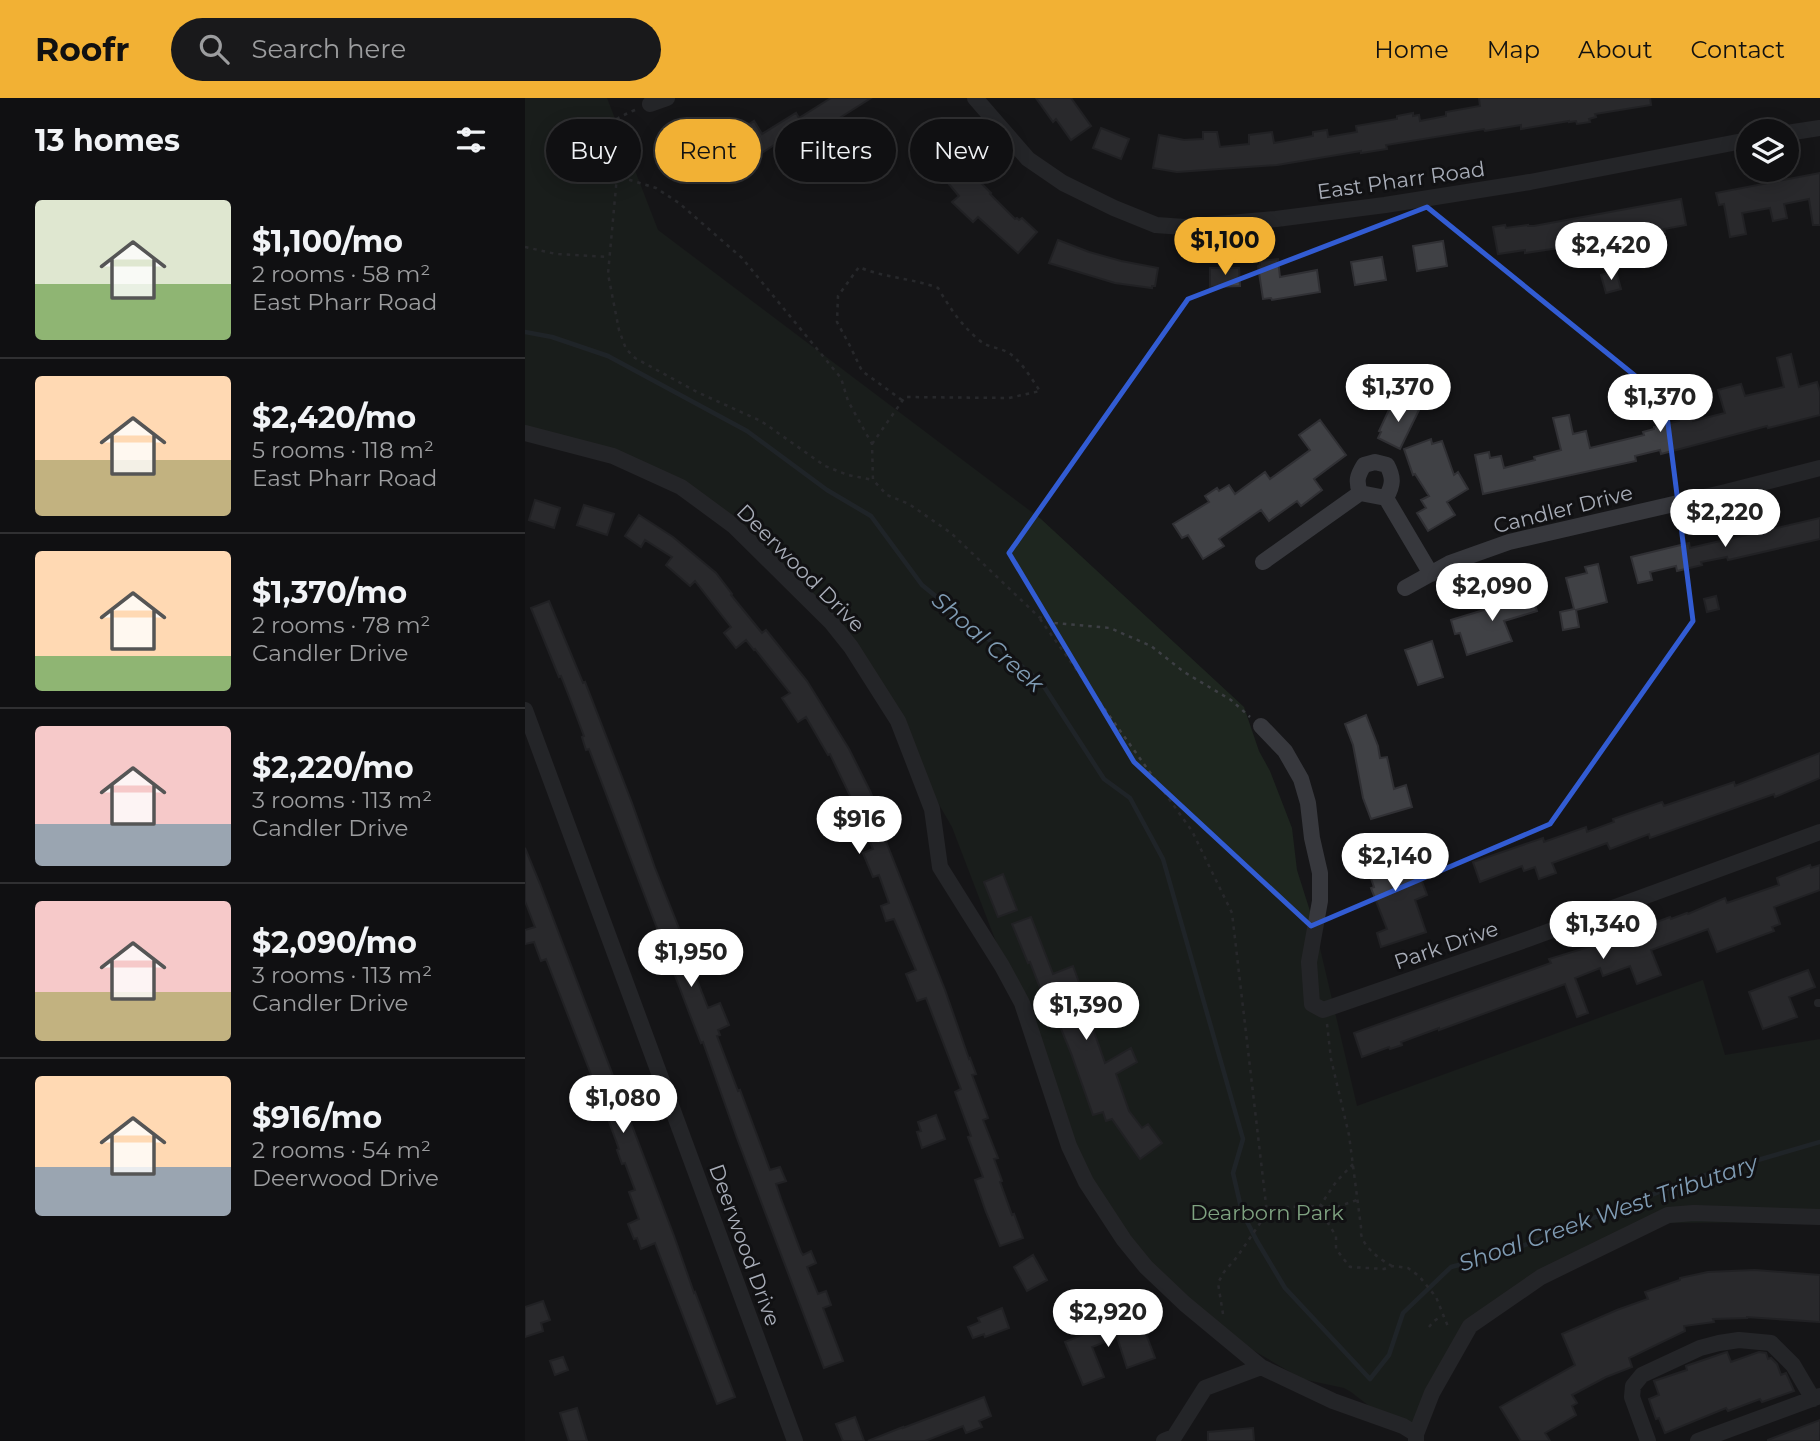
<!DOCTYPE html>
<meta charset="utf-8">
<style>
:root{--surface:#101012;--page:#19191b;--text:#f1f3f6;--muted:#9c9d9f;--line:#303032;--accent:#f2b134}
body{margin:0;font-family:Montserrat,sans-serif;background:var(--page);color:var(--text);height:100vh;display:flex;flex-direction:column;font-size:26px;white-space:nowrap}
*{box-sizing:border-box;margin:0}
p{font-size:23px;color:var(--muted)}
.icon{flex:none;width:38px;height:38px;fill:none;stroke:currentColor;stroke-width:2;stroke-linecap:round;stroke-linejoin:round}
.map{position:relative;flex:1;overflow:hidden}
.sheet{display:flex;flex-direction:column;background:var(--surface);width:525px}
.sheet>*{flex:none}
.guide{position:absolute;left:21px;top:21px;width:665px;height:63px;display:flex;gap:14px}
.tools{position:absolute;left:1211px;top:21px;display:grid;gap:14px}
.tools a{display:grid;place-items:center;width:63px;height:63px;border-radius:50%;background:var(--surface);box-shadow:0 4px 18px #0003,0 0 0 2px var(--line);font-size:35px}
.price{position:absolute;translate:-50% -60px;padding:0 16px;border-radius:24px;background:#fff;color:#222;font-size:23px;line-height:46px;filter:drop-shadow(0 2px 4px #0008)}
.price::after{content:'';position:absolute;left:50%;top:42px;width:21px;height:16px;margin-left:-10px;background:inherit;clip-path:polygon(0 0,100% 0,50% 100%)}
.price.on{background:var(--accent);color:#111}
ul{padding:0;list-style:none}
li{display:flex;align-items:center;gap:21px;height:175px;padding:0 35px}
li+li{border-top:2px solid var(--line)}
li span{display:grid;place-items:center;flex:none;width:196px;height:140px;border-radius:7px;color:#555}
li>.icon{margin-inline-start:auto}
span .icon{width:84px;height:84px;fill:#fffc;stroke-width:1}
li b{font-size:30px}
h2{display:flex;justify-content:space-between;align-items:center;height:84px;padding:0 35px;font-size:30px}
.chip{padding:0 24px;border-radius:32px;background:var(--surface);box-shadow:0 4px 18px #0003,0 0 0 2px var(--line);font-size:24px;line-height:63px}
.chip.on{background:var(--accent);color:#111}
header{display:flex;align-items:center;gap:42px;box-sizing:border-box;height:98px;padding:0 35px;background:var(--accent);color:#111}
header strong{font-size:33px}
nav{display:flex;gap:38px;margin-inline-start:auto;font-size:24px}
.search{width:490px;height:63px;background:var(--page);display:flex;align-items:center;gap:18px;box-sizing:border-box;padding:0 24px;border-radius:38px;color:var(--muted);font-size:26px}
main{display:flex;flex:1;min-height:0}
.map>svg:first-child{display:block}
.green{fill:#1e261f}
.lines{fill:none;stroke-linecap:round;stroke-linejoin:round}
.stream{stroke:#2c353c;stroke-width:4.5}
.building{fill:#404145;stroke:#303034;stroke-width:2}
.path{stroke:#3d3f44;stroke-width:2.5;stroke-dasharray:3.5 5;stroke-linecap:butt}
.lane{stroke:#37383d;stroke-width:8}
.street{stroke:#37383d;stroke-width:16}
.marked{fill:none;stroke:#325cd3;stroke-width:5;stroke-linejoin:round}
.labels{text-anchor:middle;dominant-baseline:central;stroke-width:6;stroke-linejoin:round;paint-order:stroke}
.street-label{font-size:21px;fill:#a8adb8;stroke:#111113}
.park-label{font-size:21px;fill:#7fa381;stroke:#111113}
.water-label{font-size:23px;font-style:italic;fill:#7f9bb3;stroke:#111113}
</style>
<header>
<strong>Roofr</strong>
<div class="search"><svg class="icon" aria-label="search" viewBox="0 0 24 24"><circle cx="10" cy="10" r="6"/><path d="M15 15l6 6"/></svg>Search here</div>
<nav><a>Home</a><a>Map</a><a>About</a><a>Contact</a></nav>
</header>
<main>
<section class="sheet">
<h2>13 homes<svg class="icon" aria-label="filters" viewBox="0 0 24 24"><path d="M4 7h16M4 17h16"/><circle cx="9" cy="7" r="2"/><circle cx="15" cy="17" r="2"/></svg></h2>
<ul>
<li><span style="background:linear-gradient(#dfe7d0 60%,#8fb573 0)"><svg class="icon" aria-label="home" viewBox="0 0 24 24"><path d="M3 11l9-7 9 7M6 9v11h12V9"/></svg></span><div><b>$1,100/mo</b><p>2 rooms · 58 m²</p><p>East Pharr Road</p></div></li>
<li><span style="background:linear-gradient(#ffd9b3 60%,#c2b280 0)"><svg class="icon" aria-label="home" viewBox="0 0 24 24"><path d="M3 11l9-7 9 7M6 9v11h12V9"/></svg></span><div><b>$2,420/mo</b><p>5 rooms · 118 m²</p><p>East Pharr Road</p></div></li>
<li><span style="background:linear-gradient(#ffd9b3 75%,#8fb573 0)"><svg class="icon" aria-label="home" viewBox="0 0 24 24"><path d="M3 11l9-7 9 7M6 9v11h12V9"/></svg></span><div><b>$1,370/mo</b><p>2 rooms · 78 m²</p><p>Candler Drive</p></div></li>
<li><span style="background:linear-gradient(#f6c9c9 70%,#9aa5b1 0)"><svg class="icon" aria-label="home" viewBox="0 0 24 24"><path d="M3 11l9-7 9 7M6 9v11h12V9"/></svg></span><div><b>$2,220/mo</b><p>3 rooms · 113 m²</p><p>Candler Drive</p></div></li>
<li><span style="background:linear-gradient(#f6c9c9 65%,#c2b280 0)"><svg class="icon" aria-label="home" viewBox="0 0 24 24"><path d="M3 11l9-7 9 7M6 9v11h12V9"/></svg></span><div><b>$2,090/mo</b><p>3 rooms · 113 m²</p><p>Candler Drive</p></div></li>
<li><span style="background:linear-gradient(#ffd9b3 65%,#9aa5b1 0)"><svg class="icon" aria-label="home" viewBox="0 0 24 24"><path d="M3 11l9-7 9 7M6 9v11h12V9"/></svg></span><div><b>$916/mo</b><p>2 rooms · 54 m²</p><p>Deerwood Drive</p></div></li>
</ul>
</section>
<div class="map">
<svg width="1295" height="1343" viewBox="0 0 1295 1343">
<rect width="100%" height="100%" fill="#161618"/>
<path class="green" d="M 0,0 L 82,0 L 133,132 L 516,421 L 719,609 L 734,653 L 745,673 L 767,730 L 772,772 L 790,829 L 832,1008 L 1178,882 L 1200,957 L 1295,941 L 1295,1124 L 1139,1125 L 1027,1168 L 940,1233 L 882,1337 L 826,1294 L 819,1290 L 777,1281 L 653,1208 L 560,1092 L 504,930 L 427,729 L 310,526 L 162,392 L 13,338 L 0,337 Z"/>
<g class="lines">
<path class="stream" d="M 0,234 L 27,239 L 83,258 L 222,333 L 302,392 L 346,418 L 397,487 L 516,584 L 579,681 L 605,700 L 638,761 L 718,1041 L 708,1075 L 717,1114 L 732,1143 L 760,1190 L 845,1281 L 864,1257 L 878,1215 L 926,1169 L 982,1154 L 1167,1081 L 1295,1044"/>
</g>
<path class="building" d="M 306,0 L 346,0 L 313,21 L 316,25 L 305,31 L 300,23 L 263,45 L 260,40 L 229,60 L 222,50 L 192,74 L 173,51 L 189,38 L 194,46 L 229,23 L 237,36 L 271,15 L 274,20 Z
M 511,0 L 546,0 L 566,28 L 546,42 L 531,21 L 528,24 Z
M 954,0 L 1125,0 L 1126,7 L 1070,16 L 1071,19 L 1064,21 L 1065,24 L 1052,26 L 1051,23 L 1044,24 L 1044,23 L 996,31 L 996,27 L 960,33 L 959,31 L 861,47 L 862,51 L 836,55 L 836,53 L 752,67 L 652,74 L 628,70 L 634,37 L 659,42 L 678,41 L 678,34 L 692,34 L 695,49 L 724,46 L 724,37 L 747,34 L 749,45 L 788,38 L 788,34 L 802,32 L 803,39 L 832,34 L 831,28 L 872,21 L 872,18 L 888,15 L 888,18 L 894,17 L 895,23 L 921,18 L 921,14 L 955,8 Z
M 576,30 L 604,41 L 596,61 L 568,50 Z
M 322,40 L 330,52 L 316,61 L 308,49 Z
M 419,47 L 449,82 L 451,80 L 466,95 L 465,96 L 490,121 L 492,120 L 494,122 L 497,120 L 512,134 L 493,155 L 453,119 L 448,124 L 427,104 L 434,98 L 402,60 Z
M 1295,75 L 1295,127 L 1288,127 L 1284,101 L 1259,106 L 1262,120 L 1248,123 L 1245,110 L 1217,115 L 1221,136 L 1205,139 L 1199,106 L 1194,107 L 1191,95 Z
M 1156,101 L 1161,127 L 1139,131 L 1140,134 L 1109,139 L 1110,146 L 1069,152 L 1067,145 L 1000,155 L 1000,152 L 973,156 L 968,129 L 980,127 L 981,130 L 1003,127 L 1003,128 L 1009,128 Z
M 533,142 L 564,154 L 596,163 L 633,170 L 630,188 L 627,188 L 627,190 L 590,185 L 524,165 Z
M 918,143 L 922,168 L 892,173 L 888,148 Z
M 857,159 L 861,182 L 830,187 L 826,164 Z
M 753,161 L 755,179 L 792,172 L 795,194 L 747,202 L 746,200 L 738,201 L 733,168 L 735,167 L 735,163 Z
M 685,170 L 714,170 L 715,188 L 685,189 Z
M 1091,173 L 1096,191 L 1081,195 L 1076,177 Z
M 1266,256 L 1274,289 L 1292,284 L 1295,294 L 1295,317 L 1243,330 L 1242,328 L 1136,356 L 1135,352 L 1110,358 L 1111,363 L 958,396 L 950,357 L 964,354 L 965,360 L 976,358 L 979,370 L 1010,362 L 1009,359 L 1036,352 L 1028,320 L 1044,317 L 1048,336 L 1061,333 L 1065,350 L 1119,337 L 1118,334 L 1129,331 L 1129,329 L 1154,323 L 1149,301 L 1161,298 L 1168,323 L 1200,315 L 1193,292 L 1216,286 L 1220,298 L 1259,289 L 1252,260 Z
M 869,301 L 894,312 L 875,351 L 853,340 L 856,334 L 854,333 Z
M 795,322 L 821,357 L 789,381 L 797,392 L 776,408 L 772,403 L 744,423 L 736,412 L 694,441 L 699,448 L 678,461 L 663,437 L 657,440 L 648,426 L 684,404 L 680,398 L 692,390 L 694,393 L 704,387 L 710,396 L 740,374 L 745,381 L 785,352 L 774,337 Z
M 906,341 L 907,346 L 917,343 L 929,377 L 933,374 L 943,391 L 922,404 L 930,417 L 903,433 L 892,415 L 901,410 L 896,402 L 904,398 L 890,376 L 888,377 L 879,351 Z
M 10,402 L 35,410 L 29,430 L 4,422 Z
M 59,407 L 89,416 L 82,437 L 52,427 Z
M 114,417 L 148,439 L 191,475 L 207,496 L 206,497 L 237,535 L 241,532 L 282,583 L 324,651 L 345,693 L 360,730 L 356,731 L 420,892 L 444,961 L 445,960 L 451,976 L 447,977 L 463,1020 L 458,1022 L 473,1060 L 469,1061 L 477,1083 L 475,1084 L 487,1117 L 489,1116 L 498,1140 L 475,1148 L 461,1114 L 450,1082 L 458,1079 L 443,1039 L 446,1038 L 430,994 L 436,991 L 401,900 L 392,903 L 381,876 L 391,872 L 369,821 L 361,823 L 356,808 L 364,805 L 354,777 L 348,779 L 338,755 L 348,751 L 330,708 L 305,656 L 303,657 L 281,619 L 273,624 L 257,600 L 265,595 L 230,551 L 229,552 L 221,542 L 211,550 L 199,535 L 206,529 L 170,483 L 165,488 L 141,467 L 147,459 L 120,442 L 116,449 L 100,438 Z
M 1295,420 L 1295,441 L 1203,462 L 1202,459 L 1176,464 L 1177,467 L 1152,473 L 1151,468 L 1125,474 L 1127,482 L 1113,485 L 1106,459 L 1164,445 L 1165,450 Z
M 1073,466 L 1082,504 L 1051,512 L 1054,529 L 1038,532 L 1035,514 L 1049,511 L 1041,480 L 1062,475 L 1060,469 Z
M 1006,493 L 1012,513 L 979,523 L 987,543 L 942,557 L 935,535 L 930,536 L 926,522 L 975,507 L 974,504 Z
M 1191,498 L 1194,511 L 1182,514 L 1179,501 Z
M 24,503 L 58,585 L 60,584 L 107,705 L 130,770 L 165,858 L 163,859 L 183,910 L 195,905 L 204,927 L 193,932 L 195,937 L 192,938 L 213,993 L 215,992 L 245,1072 L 255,1069 L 261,1083 L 251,1086 L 256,1101 L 276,1154 L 278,1157 L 286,1153 L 291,1165 L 282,1169 L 293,1196 L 301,1193 L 306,1207 L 298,1210 L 318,1263 L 299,1270 L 212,1040 L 178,944 L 176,945 L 165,917 L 64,651 L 61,652 L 57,639 L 59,638 L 47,606 L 36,578 L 34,579 L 6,510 Z
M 907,543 L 918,579 L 893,587 L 880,552 Z
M 841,617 L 853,648 L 855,660 L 862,659 L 869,691 L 881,687 L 887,709 L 846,721 L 838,700 L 828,647 L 820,626 Z
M 1295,655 L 1295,680 L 1250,699 L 1249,696 L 1125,740 L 1124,736 L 1085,751 L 1082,745 L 1027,765 L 1031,775 L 1014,781 L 1010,769 L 999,773 L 997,768 L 955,784 L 948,764 L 1018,740 L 1019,744 L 1061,729 L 1062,734 L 1089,724 L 1088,721 L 1137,704 L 1139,708 L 1209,684 L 1210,688 Z
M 873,742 L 885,776 L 893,773 L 902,797 L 890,802 L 901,834 L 856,849 L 852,835 L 862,831 L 846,790 L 849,789 L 837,755 Z
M 0,750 L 15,786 L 149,1138 L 169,1195 L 170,1194 L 210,1299 L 192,1306 L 130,1145 L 116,1151 L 112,1140 L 109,1141 L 103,1126 L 114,1121 L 104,1094 L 110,1092 L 100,1065 L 97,1066 L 92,1052 L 94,1051 L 78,1007 L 21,861 L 16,863 L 9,844 L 0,846 L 0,832 L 10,829 L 0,803 Z
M 1285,767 L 1286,770 L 1295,767 L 1295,792 L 1249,809 L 1255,826 L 1247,829 L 1249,833 L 1192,854 L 1183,831 L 1126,852 L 1136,877 L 1112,886 L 1105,868 L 1078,878 L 1075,870 L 1050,880 L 1063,915 L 1052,919 L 1040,886 L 936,924 L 914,932 L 914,930 L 876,944 L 877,947 L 865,951 L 864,949 L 837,959 L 829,935 L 1026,865 L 1024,861 L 1080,844 L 1081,847 L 1108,837 L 1111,842 L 1132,833 L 1129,825 L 1145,819 L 1146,821 L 1162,815 L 1163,816 L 1200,800 L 1202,805 L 1254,787 L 1252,780 Z
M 478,776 L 492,812 L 473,819 L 459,784 Z
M 506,819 L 528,876 L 548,868 L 563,909 L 575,905 L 583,926 L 568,931 L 580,965 L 606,950 L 612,964 L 591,976 L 604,1013 L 617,1030 L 623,1026 L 637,1045 L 615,1061 L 587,1021 L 581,1023 L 578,1014 L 568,1017 L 546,955 L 523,899 L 519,900 L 505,864 L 503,865 L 487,826 Z
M 1283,872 L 1290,889 L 1264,899 L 1272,919 L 1238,931 L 1224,894 Z
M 411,1017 L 420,1041 L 397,1050 L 392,1034 L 396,1033 L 393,1024 Z
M 508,1157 L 522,1182 L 502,1193 L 489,1169 Z
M 1230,1172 L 1295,1177 L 1295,1224 L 1222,1219 L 1222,1220 L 1188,1221 L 1189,1224 L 1159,1228 L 1160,1233 L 1104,1260 L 1107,1269 L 1081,1279 L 1047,1297 L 1052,1305 L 1047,1308 L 1051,1317 L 1020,1335 L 1025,1343 L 996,1343 L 975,1309 L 1050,1267 L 1037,1236 L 1092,1212 L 1123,1201 L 1120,1194 L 1155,1182 L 1155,1180 L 1183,1174 Z
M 18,1203 L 25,1222 L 16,1225 L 18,1233 L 0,1239 L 0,1209 Z
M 477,1210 L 484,1230 L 460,1239 L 459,1236 L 448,1240 L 443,1229 L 455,1224 L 453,1220 Z
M 590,1219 L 597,1236 L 618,1228 L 630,1260 L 602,1270 L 592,1239 L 567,1249 L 579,1279 L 558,1287 L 540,1244 L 574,1230 L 573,1226 Z
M 1202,1254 L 1206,1264 L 1234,1254 L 1241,1255 L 1243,1261 L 1246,1260 L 1252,1266 L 1256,1277 L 1261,1275 L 1269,1293 L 1237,1304 L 1235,1301 L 1203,1313 L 1201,1310 L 1140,1335 L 1134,1320 L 1131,1321 L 1124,1301 L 1134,1297 L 1129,1283 L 1162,1272 L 1161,1268 Z
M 38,1259 L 43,1272 L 30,1277 L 25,1263 Z
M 459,1299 L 466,1318 L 454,1323 L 457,1329 L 441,1335 L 438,1328 L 400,1343 L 343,1343 L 378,1329 L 378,1330 Z
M 52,1310 L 62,1343 L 44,1343 L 35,1315 Z
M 330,1319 L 339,1343 L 318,1343 L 311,1326 Z
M 1295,1322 L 1295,1343 L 1243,1343 L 1243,1342 Z
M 728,1330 L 729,1343 L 683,1343 L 683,1334 Z"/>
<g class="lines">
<path class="path" d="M 110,12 C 82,24 75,30 76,61 L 92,78 L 131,90 L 154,105 L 217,160 L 316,280 L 323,303 L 347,346 L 348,382 L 362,397 L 384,406 L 426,435 L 514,519 L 530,525 L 585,530 L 626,548 L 659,574 L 706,602 L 725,619
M 92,78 L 83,176 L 94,232 L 101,251 L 110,260 L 172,294 L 236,323 L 300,368 L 323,377 L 348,382
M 0,149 L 31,156 L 84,159
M 347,346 L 380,299 L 484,300 L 515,293 C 506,280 497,264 484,255 C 474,249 463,250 454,242 C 436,227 425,210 413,190 C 387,180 359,180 334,169 L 313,198 L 312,224 L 325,248 L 337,273 L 377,302
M 515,521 L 667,733 L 707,815 L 742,1115
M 802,926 L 806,961 L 824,1037 L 836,1129 C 833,1146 854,1161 867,1168
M 795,1108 L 812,1109 L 832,1102
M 812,1109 L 803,1125 L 811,1138 L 811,1151 L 825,1169 L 859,1171 L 867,1168 L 883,1170 L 894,1178 L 911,1199 L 924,1231
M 698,1216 L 693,1185 L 699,1174 L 712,1159 L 742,1115 L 762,1109 L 795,1108 L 811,1084 L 828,1066
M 904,1229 L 909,1223 L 917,1218"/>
<path class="lane" d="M 1293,905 L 1295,905"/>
<path class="street" d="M 450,0 L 503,61 L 538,85 L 589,110 L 631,127 L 659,129 L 751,121 L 860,107 L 1005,84 L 1223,42
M 125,6 L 142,0
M 1262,35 L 1295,30
M 0,335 L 88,358 L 156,389 L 209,428 L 306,524 L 326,549 L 373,623 L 407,711 L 415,769 L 477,868 L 497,905 L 544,1048 L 561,1084 L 599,1142 L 621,1169 L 660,1206 L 736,1269 L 808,1303 L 878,1328 L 891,1336
M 835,395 C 831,383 832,378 839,367 L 850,364 L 862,367 C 869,380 868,387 861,400
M 738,464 L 835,395 L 861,400 L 906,476
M 880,490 L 925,465 L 984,444 L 1201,394 L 1295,370
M 0,612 L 270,1343
M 736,628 L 760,653 L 776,681 L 783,705 L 787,740 L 795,775 L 795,803 L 784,864 L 787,906 L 798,912 L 1003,841 L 1295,734
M 639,1343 L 649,1339 L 680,1290 L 736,1269
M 891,1343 L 891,1336 L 907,1295 L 945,1228 L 1016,1179 L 1143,1117 L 1169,1115 L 1295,1119
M 1123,1343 L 1107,1299 L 1108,1288 L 1117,1277 L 1175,1250 L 1194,1245 L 1214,1242 L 1246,1245 L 1268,1267 L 1288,1301
M 1173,1343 L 1295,1298"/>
</g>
<path d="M0 0H1295V1343H0ZM 902,109 L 1140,302 L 1168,523 L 1025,726 L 786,828 L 609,664 L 484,455 L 663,201 Z" fill="#161618" fill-opacity=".55" fill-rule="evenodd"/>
<path class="marked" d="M 902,109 L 1140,302 L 1168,523 L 1025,726 L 786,828 L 609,664 L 484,455 L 663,201 Z"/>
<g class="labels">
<g class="street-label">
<text transform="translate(876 82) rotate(-8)">East Pharr Road</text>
<text transform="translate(1038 411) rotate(-14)">Candler Drive</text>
<text transform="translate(276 470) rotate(45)">Deerwood Drive</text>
<text transform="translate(921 847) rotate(-19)">Park Drive</text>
<text transform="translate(220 1147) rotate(70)">Deerwood Drive</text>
</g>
<g class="park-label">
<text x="742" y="1114">Dearborn Park</text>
</g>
<g class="water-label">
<text transform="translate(463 544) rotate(41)">Shoal Creek</text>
<text transform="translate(1083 1115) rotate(-19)">Shoal Creek West Tributary</text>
</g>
</g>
</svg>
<div class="tools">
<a><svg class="icon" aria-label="layers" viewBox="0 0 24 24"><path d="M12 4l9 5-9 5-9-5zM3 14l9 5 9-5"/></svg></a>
</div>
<b class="price on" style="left:700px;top:179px">$1,100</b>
<b class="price" style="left:1086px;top:184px">$2,420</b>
<b class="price" style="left:873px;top:326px">$1,370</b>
<b class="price" style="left:1135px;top:336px">$1,370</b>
<b class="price" style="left:1200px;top:451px">$2,220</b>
<b class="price" style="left:967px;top:525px">$2,090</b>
<b class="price" style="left:334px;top:758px">$916</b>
<b class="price" style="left:870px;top:795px">$2,140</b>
<b class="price" style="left:1078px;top:863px">$1,340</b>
<b class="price" style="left:166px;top:891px">$1,950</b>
<b class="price" style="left:561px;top:944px">$1,390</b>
<b class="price" style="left:98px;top:1037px">$1,080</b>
<b class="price" style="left:583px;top:1251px">$2,920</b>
<div class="guide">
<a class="chip">Buy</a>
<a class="chip on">Rent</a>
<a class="chip">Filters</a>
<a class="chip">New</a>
</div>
</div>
</main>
